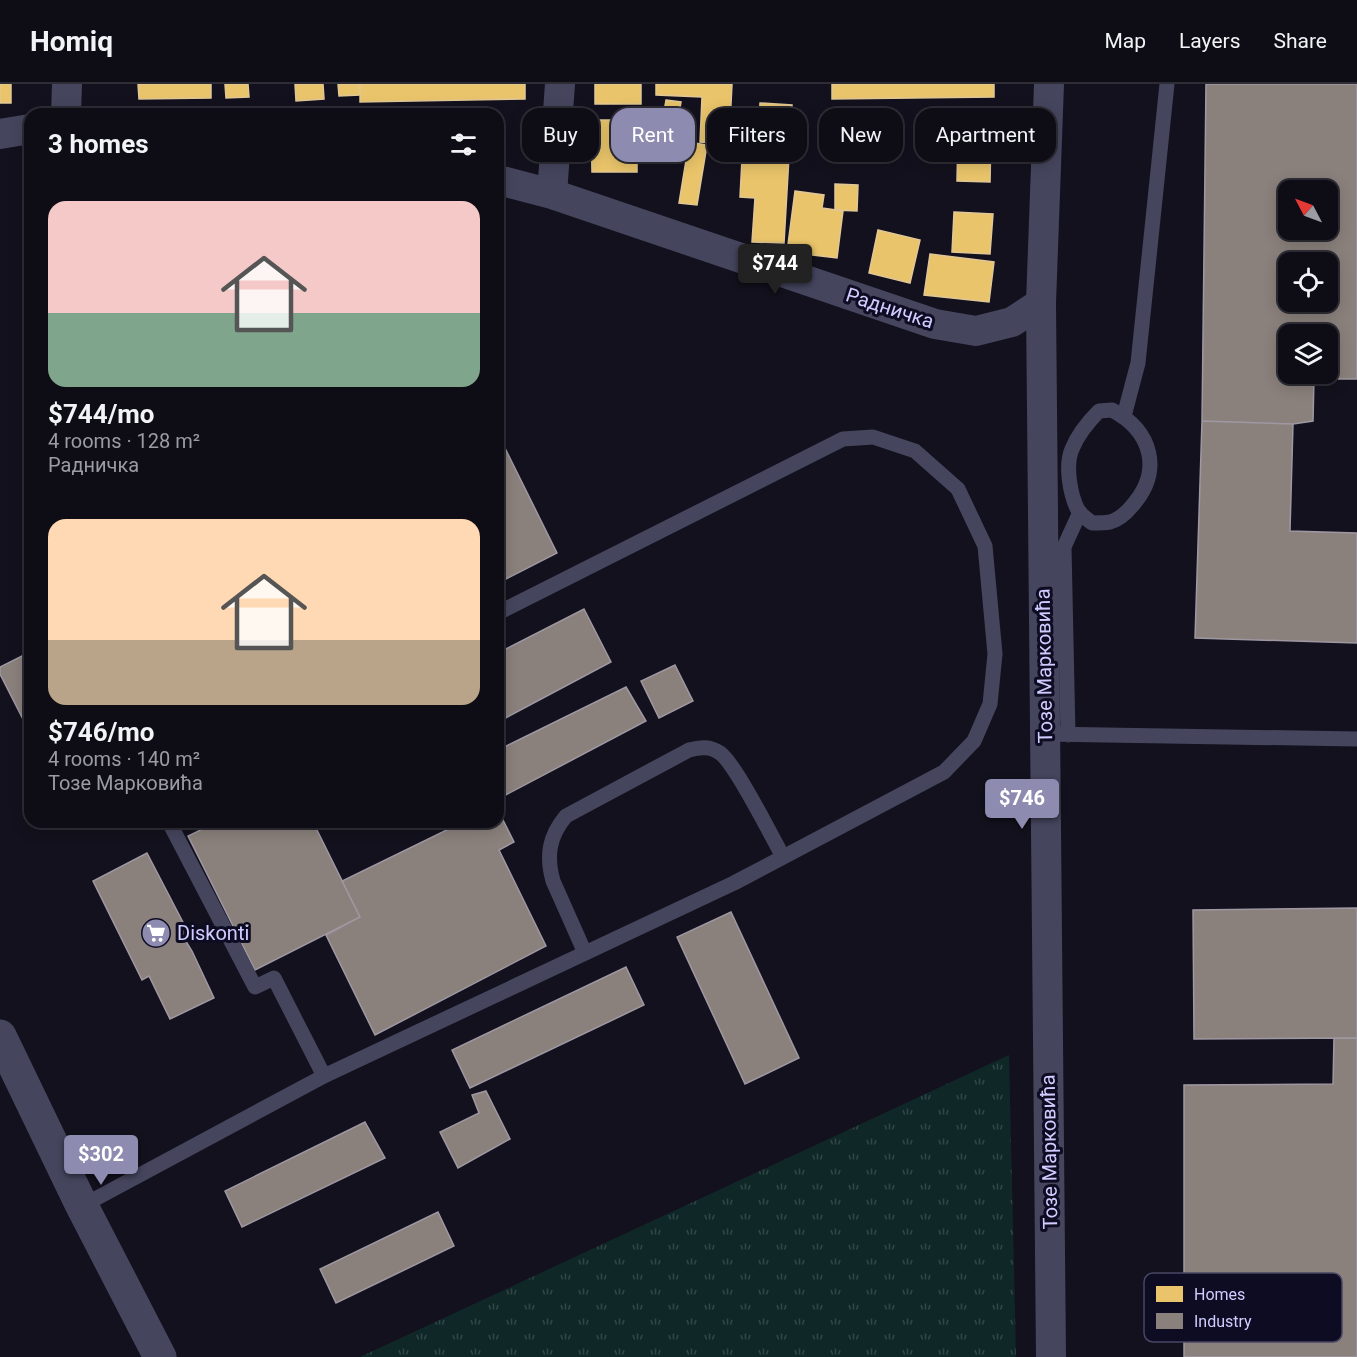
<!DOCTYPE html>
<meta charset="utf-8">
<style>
:root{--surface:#0e0d16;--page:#1c1b23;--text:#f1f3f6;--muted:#9b9ca1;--line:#2e2d35;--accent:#8d8bb0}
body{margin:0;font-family:Roboto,sans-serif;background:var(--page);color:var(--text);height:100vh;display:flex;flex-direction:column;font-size:22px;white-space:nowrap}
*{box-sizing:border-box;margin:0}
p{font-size:20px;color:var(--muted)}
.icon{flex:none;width:33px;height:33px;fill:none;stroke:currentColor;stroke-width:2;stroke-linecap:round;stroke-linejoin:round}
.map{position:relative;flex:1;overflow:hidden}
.sheet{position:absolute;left:24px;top:24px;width:480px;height:720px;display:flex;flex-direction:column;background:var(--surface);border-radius:18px;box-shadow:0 3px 15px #0003,0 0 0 2px var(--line)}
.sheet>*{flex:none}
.hud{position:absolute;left:522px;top:24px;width:570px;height:54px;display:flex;gap:12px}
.needle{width:39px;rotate:311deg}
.tools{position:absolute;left:1278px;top:96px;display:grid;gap:12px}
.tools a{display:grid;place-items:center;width:60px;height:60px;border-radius:12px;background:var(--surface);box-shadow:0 3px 15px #0003,0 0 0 2px var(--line);font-size:30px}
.price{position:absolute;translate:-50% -51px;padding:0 14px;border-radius:6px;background:var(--accent);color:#fff;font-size:20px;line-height:39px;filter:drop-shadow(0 2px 3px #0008)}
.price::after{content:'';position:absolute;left:50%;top:36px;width:18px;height:14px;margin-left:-9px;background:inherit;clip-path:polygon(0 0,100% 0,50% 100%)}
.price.current{background:#222;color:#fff}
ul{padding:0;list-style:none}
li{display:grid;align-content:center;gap:12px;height:318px;padding:0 24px}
li span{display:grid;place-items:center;height:186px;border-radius:18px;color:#555}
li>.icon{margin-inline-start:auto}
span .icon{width:108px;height:108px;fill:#fffc;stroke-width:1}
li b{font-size:26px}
h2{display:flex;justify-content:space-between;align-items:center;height:72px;padding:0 24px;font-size:26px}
.tag{padding:0 21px;border-radius:18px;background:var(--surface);box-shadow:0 3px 15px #0003,0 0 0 2px var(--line);font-size:21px;line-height:54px}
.tag.current{background:var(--accent);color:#fff}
header{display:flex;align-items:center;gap:36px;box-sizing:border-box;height:84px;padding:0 30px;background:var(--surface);border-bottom:2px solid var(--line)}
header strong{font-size:28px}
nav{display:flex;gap:33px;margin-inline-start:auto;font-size:21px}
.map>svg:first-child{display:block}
.grass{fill:url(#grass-tufts)}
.homes{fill:#e9c46a;stroke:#e1c797;stroke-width:1.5}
.industry{fill:#8a817c;stroke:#9f98a3;stroke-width:1.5;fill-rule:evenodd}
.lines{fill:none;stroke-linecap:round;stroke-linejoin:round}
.service{stroke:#45465e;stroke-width:15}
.minor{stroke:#45465e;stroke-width:30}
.tertiary{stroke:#45465e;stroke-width:33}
.labels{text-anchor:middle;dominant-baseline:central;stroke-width:6;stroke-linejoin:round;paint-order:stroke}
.street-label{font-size:20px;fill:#cfcdff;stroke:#0e0c22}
.poi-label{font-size:20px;fill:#cfcdff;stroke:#0e0c22;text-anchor:start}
.key{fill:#0e0c22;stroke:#484664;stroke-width:1.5}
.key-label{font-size:16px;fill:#cfcdff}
</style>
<header>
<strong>Homiq</strong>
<nav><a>Map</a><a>Layers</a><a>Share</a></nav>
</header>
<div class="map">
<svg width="1357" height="1273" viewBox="0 0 1357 1273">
<defs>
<pattern id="grass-tufts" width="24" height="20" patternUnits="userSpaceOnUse" patternTransform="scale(1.5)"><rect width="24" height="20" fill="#0f2827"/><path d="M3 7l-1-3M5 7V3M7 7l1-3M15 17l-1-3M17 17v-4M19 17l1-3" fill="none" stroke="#314647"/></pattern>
</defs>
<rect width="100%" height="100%" fill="#12111d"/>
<path class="grass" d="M 1009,971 L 1016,1273 L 360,1273 Z"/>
<path class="homes" d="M 0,0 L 11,0 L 11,19 L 0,19 Z
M 138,0 L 211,0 L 211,14 L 139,15 Z
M 225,0 L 248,0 L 249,13 L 226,14 Z
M 295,0 L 323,0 L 324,15 L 296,17 Z
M 338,0 L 360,0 L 360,11 L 339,12 Z
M 360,0 L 525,0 L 525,15 L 360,18 Z
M 595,0 L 641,0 L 641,20 L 595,20 Z
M 656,0 L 732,0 L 729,60 L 700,58 L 702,13 L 656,11 Z
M 832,0 L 994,0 L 994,13 L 832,15 Z
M 666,16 L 681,18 L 673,65 L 658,62 Z
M 760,19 L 792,21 L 784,159 L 752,158 L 755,114 L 740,113 L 743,56 L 758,57 Z
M 591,36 L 637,36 L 637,88 L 592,88 Z
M 958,53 L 991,53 L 990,98 L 957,97 Z
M 689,58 L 707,61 L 697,121 L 679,119 Z
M 835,100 L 858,101 L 857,127 L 835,126 Z
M 795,107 L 824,111 L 822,124 L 843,127 L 837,174 L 787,168 Z
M 954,128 L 993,130 L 990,170 L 952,168 Z
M 878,146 L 920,156 L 910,199 L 869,189 Z
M 930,170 L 994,178 L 989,218 L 924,211 Z"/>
<path class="industry" d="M 1206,0 L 1357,0 L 1357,295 L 1314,295 L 1313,337 L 1293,340 L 1202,337 ZM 1288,106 L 1328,106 L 1328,146 L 1288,146 ZM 1288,178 L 1328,178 L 1328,218 L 1288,218 ZM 1288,250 L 1328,250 L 1328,290 L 1288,290 Z
M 1202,337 L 1293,340 L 1290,447 L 1357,449 L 1357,559 L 1195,554 Z
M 498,350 L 557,469 L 506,495 L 498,479 Z
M 584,525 L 611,578 L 498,638 L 498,569 Z
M 30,568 L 30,649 L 0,590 L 0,583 Z
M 675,581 L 693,617 L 659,634 L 641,597 Z
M 626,603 L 646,637 L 498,715 L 498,666 Z
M 501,732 L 514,758 L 499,766 L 546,862 L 375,951 L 326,851 L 360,833 L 342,797 L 463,738 L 482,738 L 484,741 L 489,738 L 498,738 L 498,734 Z
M 217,738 L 313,738 L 360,833 L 255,886 L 188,752 Z
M 147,769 L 188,848 L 182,851 L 192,867 L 214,914 L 170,935 L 149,892 L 142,896 L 93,797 Z
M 1357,824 L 1357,954 L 1194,955 L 1193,826 Z
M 731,828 L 799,974 L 745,1000 L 677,853 Z
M 626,883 L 644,921 L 470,1004 L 452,966 Z
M 1334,954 L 1357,954 L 1357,1273 L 1184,1273 L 1184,1001 L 1333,1000 Z
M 486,1007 L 510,1055 L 458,1084 L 440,1048 L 479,1029 L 472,1011 Z
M 365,1038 L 385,1074 L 242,1143 L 225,1107 Z
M 438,1128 L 454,1162 L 336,1219 L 320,1185 Z"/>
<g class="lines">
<path class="service" d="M 1112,326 C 1152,347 1163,387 1132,422 C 1127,428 1118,436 1110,438 C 1104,439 1098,439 1092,439 C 1087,435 1081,431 1078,426 C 1070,411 1065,381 1072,365 C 1078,350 1088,338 1099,327 Z
M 1124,332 L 1138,279 L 1167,0
M 1045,650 L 1357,655
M 1068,651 L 1064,463 L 1080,428
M 169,738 L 255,903 L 274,894 L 324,992
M 585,869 L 553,797 C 546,772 549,752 566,732 L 689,666 C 700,663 710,662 720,669 C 735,679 772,753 783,773
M 82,1122 L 324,992 L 734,799 L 944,688 L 974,657 L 990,620 L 995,570 L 985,462 L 958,405 L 915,367 L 873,353 L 843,355 L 498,529"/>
<path class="minor" d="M 1049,0 L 1041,219 L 1051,1273
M 66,30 L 67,0
M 0,50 L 30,45
M 498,96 L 552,110 L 935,240 L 976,247 L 1012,238 L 1041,219
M 552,110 L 560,0"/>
<path class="tertiary" d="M 0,952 L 82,1122 L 160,1273"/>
</g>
<defs>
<g id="supermarket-disc" transform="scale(1.5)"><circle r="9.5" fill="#8d8bb0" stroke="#0e0c22"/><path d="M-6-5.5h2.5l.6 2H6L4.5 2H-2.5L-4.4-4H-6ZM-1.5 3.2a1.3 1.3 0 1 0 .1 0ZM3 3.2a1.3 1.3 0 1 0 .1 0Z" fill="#fff"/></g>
</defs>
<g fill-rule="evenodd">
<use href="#supermarket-disc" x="156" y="849"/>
</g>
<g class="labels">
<g class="street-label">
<text transform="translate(890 224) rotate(18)">Радничка</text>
<text transform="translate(1044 582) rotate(-91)">Тозе Марковића</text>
<text transform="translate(1049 1068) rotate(-91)">Тозе Марковића</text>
</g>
<g class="poi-label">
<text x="177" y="849">Diskonti</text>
</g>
</g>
<rect x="1144" y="1189" width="198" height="69" rx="9" class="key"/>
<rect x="1156" y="1202" width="27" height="16" fill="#e9c46a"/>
<rect x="1156" y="1229" width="27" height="16" fill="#8a817c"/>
<g class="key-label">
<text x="1194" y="1216">Homes</text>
<text x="1194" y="1243">Industry</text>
</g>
</svg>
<div class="tools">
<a><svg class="needle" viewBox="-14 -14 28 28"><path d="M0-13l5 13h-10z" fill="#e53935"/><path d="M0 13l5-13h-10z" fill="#9b9ca1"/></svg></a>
<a><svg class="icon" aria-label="locate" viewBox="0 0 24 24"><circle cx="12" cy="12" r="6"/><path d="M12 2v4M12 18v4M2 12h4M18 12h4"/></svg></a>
<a><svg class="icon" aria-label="layers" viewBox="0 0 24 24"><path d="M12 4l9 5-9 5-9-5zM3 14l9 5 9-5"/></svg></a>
</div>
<b class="price current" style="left:775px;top:211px">$744</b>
<b class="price" style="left:1022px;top:746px">$746</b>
<b class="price" style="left:101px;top:1102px">$302</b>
<div class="hud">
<a class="tag">Buy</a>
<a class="tag current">Rent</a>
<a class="tag">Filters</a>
<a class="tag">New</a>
<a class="tag">Apartment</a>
</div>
<section class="sheet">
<h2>3 homes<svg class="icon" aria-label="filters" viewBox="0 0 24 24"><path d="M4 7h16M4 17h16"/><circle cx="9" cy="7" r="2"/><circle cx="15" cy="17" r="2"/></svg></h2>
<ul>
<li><span style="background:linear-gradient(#f6c9c9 60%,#7fa58c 0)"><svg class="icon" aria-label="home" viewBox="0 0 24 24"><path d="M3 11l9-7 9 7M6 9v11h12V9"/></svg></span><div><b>$744/mo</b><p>4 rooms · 128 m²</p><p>Радничка</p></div></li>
<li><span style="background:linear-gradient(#ffd9b3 65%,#b9a48a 0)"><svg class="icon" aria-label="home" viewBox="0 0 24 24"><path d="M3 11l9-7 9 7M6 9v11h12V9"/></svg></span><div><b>$746/mo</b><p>4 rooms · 140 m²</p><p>Тозе Марковића</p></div></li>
</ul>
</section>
</div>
